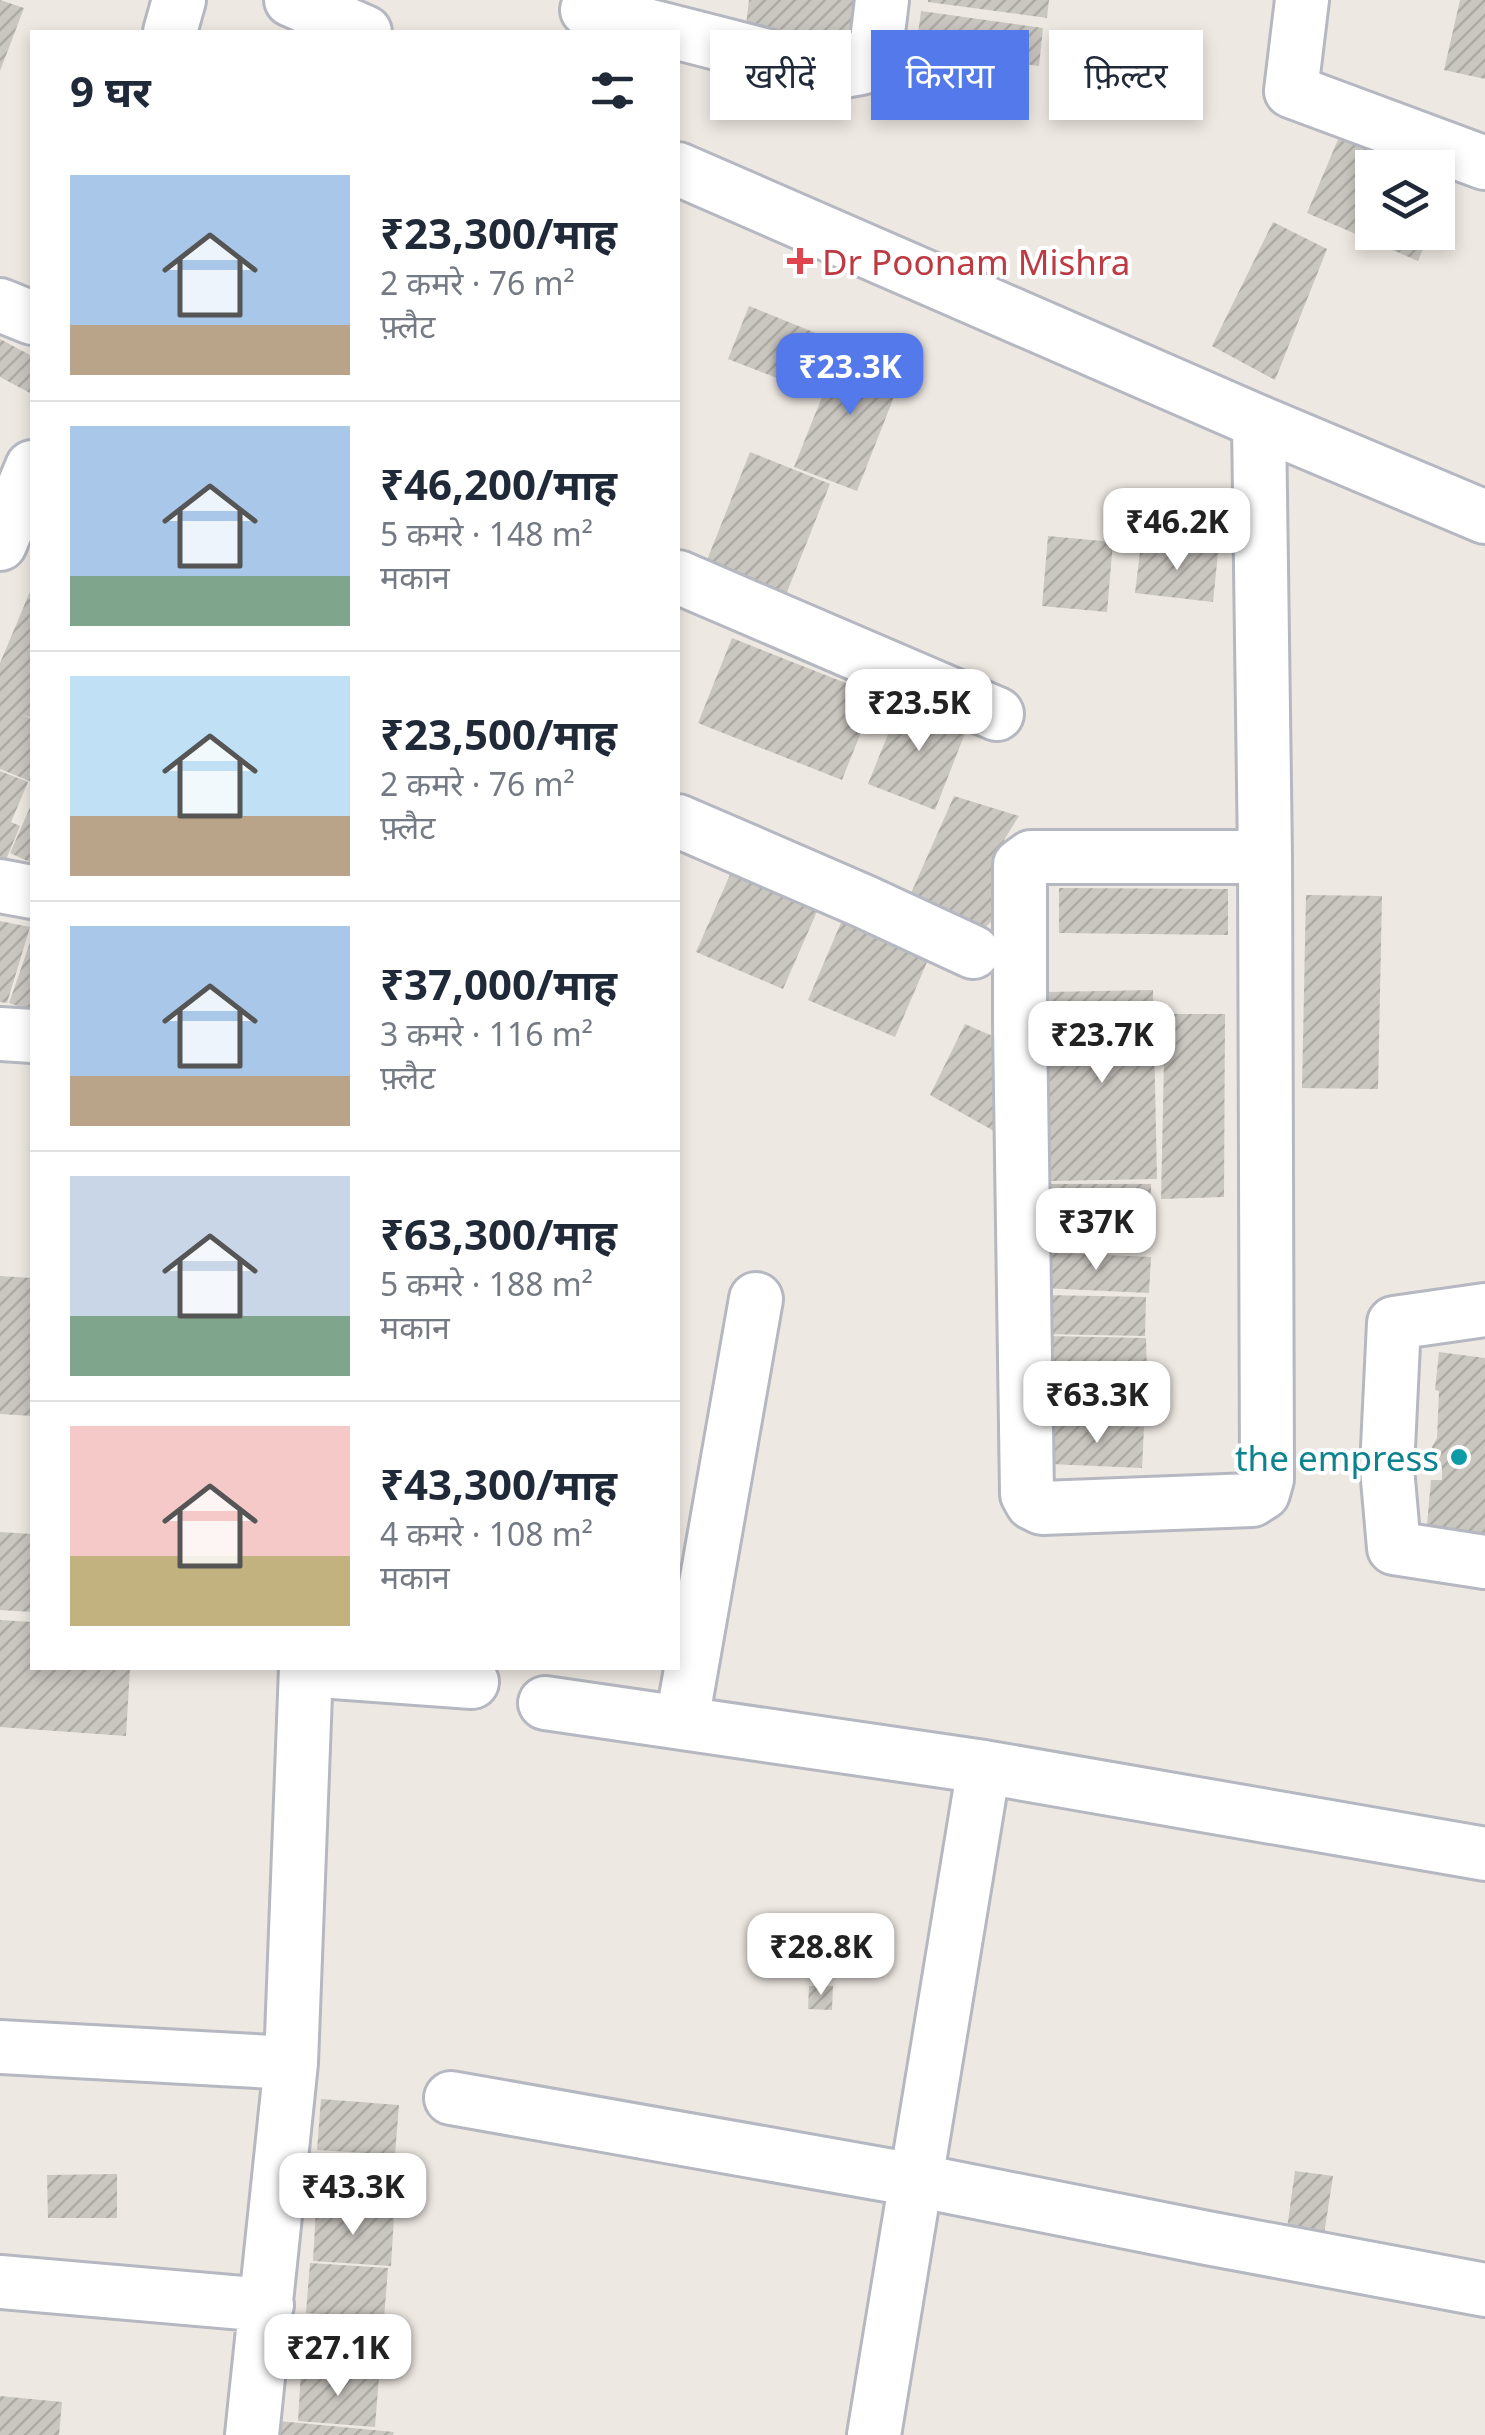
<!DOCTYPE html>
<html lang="hi">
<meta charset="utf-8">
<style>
:root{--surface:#fff;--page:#f6f6f7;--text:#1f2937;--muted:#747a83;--line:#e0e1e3;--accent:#5379ea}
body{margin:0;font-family:"Noto Sans","Noto Sans Devanagari",sans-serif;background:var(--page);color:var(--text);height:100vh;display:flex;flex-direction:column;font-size:38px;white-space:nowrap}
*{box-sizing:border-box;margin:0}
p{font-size:32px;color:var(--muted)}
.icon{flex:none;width:55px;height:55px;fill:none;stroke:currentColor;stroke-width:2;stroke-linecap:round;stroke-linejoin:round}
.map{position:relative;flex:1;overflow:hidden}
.side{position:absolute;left:30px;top:30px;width:650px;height:1640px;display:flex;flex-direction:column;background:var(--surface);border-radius:0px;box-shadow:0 5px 15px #0003}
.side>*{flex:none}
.guide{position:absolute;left:710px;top:30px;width:625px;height:90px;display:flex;gap:20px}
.controls{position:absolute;left:1355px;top:150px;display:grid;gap:20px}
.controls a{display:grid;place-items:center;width:100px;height:100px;border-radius:0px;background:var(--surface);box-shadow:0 5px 15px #0003;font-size:50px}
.price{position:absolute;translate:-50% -85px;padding:0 22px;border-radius:20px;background:#fff;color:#222;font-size:32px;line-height:65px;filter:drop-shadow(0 2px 5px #0008)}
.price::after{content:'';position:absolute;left:50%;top:60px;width:30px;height:22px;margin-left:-15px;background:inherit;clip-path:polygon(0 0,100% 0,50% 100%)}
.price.on{background:var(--accent);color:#fff}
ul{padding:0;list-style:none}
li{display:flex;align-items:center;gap:30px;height:250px;padding:0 40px}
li+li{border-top:2px solid var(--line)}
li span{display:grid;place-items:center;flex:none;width:280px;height:200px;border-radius:0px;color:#555}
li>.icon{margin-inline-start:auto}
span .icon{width:120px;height:120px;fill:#fffc;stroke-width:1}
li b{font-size:42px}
h2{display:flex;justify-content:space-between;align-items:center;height:120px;padding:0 40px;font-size:42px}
.pill{padding:0 35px;border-radius:0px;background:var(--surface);box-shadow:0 5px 15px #0003;font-size:35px;line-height:90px}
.pill.on{background:var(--accent);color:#fff}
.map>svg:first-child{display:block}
.building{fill:url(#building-hatch)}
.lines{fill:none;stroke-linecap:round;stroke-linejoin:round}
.minor-casing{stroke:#b5b8c0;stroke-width:58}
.minor{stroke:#fff;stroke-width:52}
.health-dot{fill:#e0444e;stroke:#fff;stroke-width:4}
.culture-dot{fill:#0f9aa8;stroke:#fff;stroke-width:4}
.labels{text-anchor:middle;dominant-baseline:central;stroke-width:8;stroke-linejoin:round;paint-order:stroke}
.health-label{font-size:35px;fill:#be3a42;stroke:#fff;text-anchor:start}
.culture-label{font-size:35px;fill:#0d838f;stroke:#fff;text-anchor:end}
</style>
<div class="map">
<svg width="1485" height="2435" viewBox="0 0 1485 2435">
<defs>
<pattern id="building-hatch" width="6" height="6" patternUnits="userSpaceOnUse" patternTransform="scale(2.5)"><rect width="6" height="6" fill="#cac6c0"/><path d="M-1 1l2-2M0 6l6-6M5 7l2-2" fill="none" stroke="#aeaaa5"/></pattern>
</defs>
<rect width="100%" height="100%" fill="#eee8e2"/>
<path class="building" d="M 0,0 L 24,8 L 0,71 Z
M 749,0 L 864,0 L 858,40 L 746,25 Z
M 928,0 L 1049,0 L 1047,18 L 928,2 Z
M 1460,0 L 1485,0 L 1485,79 L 1444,70 Z
M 921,11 L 1043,28 L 1039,66 L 916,49 Z
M 1342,130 L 1428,168 L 1372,168 L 1372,232 L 1430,232 L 1418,261 L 1307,213 Z
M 1438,172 L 1453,178 L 1438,215 Z
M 1273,222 L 1327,249 L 1275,380 L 1212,346 Z
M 749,306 L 823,336 L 803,388 L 728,359 Z
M 0,339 L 32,356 L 32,387 L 30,393 L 0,377 Z
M 843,344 L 905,369 L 857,491 L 794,467 Z
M 750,452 L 830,484 L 785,597 L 705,565 Z
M 1048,536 L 1113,542 L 1107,612 L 1042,606 Z
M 1141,544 L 1218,553 L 1213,602 L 1135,593 Z
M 32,587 L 32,718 L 20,714 L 32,719 L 32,782 L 0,769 L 0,663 Z
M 732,638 L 876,695 L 842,780 L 698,723 Z
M 903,697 L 969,723 L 935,810 L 868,784 Z
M 0,771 L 28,782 L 11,822 L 20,826 L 5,862 L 0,860 Z
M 954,796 L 1019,816 L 1004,840 L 1002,880 L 1004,908 L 983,930 L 908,900 Z
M 32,803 L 32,863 L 10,853 Z
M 732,870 L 819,907 L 783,989 L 696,952 Z
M 1059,888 L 1228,889 L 1228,935 L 1059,933 Z
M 1306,895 L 1382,896 L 1378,1089 L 1302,1088 Z
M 843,918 L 930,955 L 895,1037 L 808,1000 Z
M 0,921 L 30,927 L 7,1003 L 0,1002 Z
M 32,937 L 32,1011 L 9,1003 Z
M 1153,990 L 1157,1179 L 1051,1181 L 1047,992 Z
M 1165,1014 L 1225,1014 L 1224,1197 L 1161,1199 Z
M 965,1024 L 1011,1044 L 1008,1139 L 930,1095 Z
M 1051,1184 L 1151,1184 L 1151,1228 L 1051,1227 Z
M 1043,1252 L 1151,1257 L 1149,1293 L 1041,1288 Z
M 0,1276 L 32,1278 L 32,1416 L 0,1414 Z
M 1045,1295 L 1146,1297 L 1145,1336 L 1044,1334 Z
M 1045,1336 L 1146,1338 L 1147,1378 L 1044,1374 Z
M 1439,1352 L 1485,1358 L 1485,1546 L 1426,1536 L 1431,1480 L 1442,1480 L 1442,1467 L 1432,1466 L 1432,1447 L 1437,1438 L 1439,1391 L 1435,1390 Z
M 1048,1376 L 1144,1380 L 1143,1425 L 1046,1420 Z
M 1052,1424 L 1144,1427 L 1142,1468 L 1050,1464 Z
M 0,1532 L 32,1534 L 32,1612 L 0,1610 Z
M 0,1620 L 32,1622 L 32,1668 L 130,1668 L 126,1736 L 0,1727 Z
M 809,1986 L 833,1986 L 832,2010 L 808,2009 Z
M 321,2099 L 399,2105 L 395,2155 L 317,2150 Z
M 316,2154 L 394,2160 L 390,2211 L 312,2204 Z
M 1295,2171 L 1333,2176 L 1323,2241 L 1286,2236 Z
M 117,2174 L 117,2218 L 48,2218 L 47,2175 Z
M 316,2210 L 394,2216 L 391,2266 L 313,2261 Z
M 310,2263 L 388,2268 L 384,2319 L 306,2313 Z
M 305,2318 L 383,2323 L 380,2373 L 302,2368 Z
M 301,2371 L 379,2377 L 375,2427 L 298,2421 Z
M 0,2396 L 62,2402 L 59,2435 L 0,2435 Z
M 279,2421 L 394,2432 L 393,2435 L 277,2435 Z"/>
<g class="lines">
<g class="minor-casing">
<path id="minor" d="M 291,0 L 365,32
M 1302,0 L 1291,91 L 1485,163
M 587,10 L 674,32
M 170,32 L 179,0
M 678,33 L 834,73 L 861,68 L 877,41 L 882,0
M 678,169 L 1259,422 L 1485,517
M 0,305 L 32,318
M 1259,422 L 1265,857 L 1267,1479 L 1263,1493 L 1252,1500 L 1042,1508 L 1032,1503 L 1027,1494 L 1020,1023 L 1020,865 L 1031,857 L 1265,857
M 0,544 L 32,467
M 678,577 L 997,714
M 678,821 L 863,901 L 973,952
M 0,886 L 32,892
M 0,1034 L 32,1036
M 1485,1310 L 1394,1323 L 1387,1468 L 1394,1548 L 1485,1562
M 306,1670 L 472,1682
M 545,1703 L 984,1767 L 1485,1854
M 682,1721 L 756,1299
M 0,2047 L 291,2063 L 252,2435
M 291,2063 L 306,1668
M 451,2098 L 915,2180 L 1207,2238 L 1485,2290
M 0,2282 L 267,2305
M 874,2435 L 984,1767"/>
</g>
<use href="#minor" class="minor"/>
</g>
<path class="health-dot" d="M795 246h10v10h10v10h-10v10h-10v-10h-10v-10h10z"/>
<circle class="culture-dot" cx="1459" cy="1457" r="10"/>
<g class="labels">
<g class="health-label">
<text x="822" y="261">Dr Poonam Mishra</text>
</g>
<g class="culture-label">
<text x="1439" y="1457">the empress</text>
</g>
</g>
</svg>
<div class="controls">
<a><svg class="icon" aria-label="layers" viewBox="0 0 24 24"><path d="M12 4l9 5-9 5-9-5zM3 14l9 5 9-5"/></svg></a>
</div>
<b class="price on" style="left:850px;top:418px">₹23.3K</b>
<b class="price" style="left:1177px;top:573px">₹46.2K</b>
<b class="price" style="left:919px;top:754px">₹23.5K</b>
<b class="price" style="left:1102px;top:1086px">₹23.7K</b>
<b class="price" style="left:1096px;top:1273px">₹37K</b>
<b class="price" style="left:1097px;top:1446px">₹63.3K</b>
<b class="price" style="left:821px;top:1998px">₹28.8K</b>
<b class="price" style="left:353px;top:2238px">₹43.3K</b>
<b class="price" style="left:338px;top:2399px">₹27.1K</b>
<div class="guide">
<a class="pill">खरीदें</a>
<a class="pill on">किराया</a>
<a class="pill">फ़िल्टर</a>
</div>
<section class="side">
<h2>9 घर<svg class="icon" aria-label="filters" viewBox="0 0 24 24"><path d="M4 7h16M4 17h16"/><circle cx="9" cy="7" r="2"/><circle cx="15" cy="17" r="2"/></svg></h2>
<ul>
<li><span style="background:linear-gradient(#a9c7e8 75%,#b9a48a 0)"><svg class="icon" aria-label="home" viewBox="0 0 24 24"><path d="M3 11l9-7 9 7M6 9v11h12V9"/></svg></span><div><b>₹23,300/माह</b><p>2 कमरे · 76 m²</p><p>फ़्लैट</p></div></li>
<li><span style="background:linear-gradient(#a9c7e8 75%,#7fa58c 0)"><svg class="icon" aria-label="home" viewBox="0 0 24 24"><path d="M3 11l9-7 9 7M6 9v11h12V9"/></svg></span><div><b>₹46,200/माह</b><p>5 कमरे · 148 m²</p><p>मकान</p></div></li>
<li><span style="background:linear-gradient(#bfe0f5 70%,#b9a48a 0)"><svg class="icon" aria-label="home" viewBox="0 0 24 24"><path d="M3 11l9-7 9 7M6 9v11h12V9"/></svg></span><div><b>₹23,500/माह</b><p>2 कमरे · 76 m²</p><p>फ़्लैट</p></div></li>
<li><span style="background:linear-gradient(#a9c7e8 75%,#b9a48a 0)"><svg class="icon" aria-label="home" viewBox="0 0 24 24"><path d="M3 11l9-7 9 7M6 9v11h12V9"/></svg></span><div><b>₹37,000/माह</b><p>3 कमरे · 116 m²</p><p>फ़्लैट</p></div></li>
<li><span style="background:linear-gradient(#c9d6e8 70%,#7fa58c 0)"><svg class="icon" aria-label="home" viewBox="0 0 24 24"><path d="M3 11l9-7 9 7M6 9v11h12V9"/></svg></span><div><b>₹63,300/माह</b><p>5 कमरे · 188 m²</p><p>मकान</p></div></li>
<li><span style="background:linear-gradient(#f6c9c9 65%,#c2b280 0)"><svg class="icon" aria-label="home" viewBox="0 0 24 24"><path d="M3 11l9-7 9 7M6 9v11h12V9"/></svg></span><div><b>₹43,300/माह</b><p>4 कमरे · 108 m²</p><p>मकान</p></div></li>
</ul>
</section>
</div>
